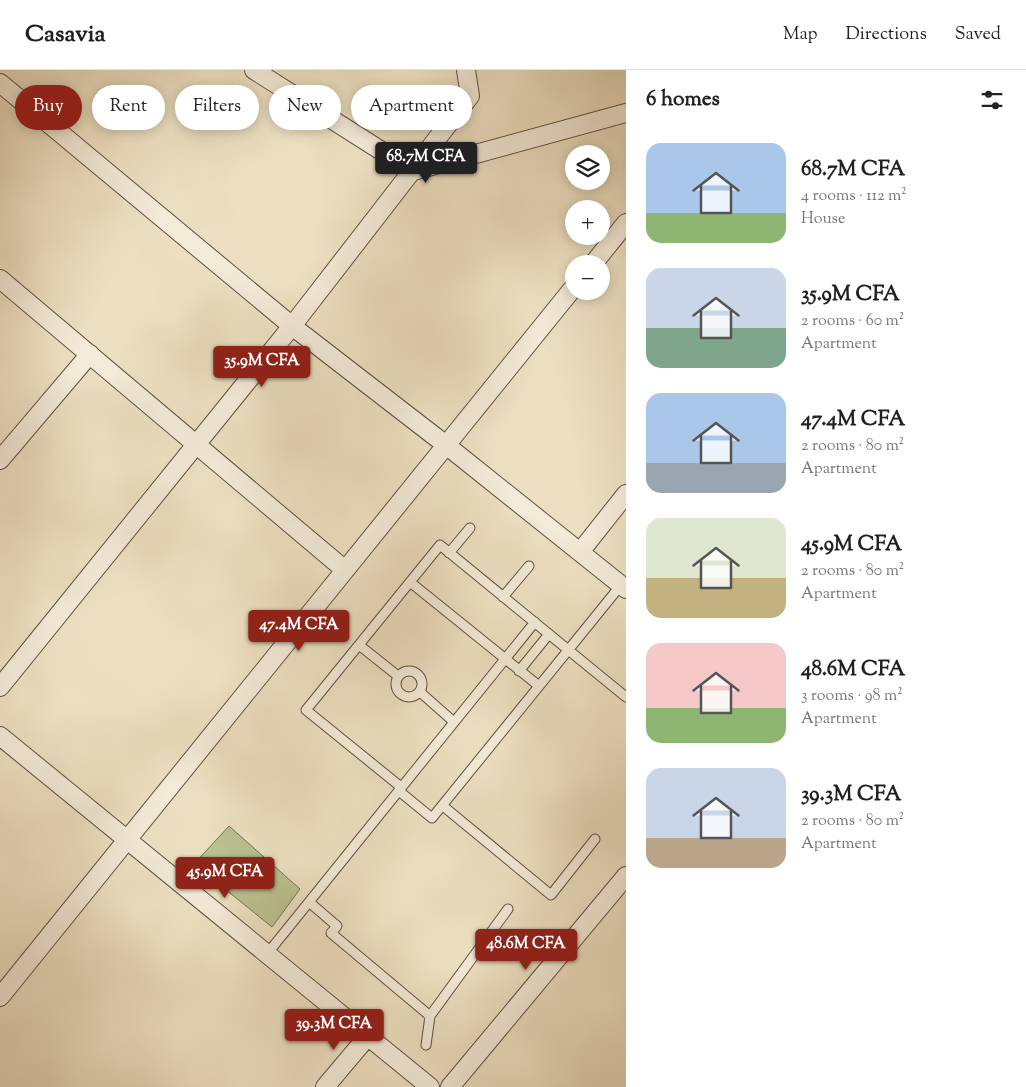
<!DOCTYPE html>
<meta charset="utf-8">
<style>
:root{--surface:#fff;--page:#f2f2f2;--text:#202124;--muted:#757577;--line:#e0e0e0;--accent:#8f2418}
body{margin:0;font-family:"Sorts Mill Goudy",serif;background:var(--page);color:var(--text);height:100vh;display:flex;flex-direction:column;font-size:19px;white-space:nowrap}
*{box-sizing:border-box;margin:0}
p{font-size:16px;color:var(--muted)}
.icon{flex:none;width:28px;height:28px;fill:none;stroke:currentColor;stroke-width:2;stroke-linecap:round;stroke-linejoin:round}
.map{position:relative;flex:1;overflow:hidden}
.drawer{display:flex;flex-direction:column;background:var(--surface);width:400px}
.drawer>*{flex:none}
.banner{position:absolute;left:15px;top:15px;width:475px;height:45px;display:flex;gap:10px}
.fabs{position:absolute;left:565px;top:75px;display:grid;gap:10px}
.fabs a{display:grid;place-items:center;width:45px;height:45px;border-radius:50%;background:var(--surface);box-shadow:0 2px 12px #0003;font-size:25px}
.price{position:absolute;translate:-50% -42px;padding:0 11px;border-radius:5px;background:var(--accent);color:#fff;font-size:16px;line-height:32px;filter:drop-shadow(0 1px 2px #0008)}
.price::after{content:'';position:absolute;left:50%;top:30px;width:15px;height:11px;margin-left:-8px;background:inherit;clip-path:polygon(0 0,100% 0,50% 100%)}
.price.current{background:#222;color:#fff}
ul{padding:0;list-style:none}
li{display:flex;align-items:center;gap:15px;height:125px;padding:0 20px}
li span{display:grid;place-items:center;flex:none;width:140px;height:100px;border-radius:15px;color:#555}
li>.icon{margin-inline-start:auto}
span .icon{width:60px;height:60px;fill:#fffc;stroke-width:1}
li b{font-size:21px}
h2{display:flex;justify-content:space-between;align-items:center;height:60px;padding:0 20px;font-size:21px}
.pill{padding:0 18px;border-radius:22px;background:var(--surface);box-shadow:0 2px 12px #0003;font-size:18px;line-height:45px}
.pill.current{background:var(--accent);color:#fff}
header{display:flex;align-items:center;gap:30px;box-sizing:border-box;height:70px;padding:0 25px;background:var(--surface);border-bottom:1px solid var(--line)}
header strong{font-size:24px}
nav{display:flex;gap:28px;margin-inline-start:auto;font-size:18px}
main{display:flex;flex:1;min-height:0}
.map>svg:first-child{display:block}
.green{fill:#bac191;stroke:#747054}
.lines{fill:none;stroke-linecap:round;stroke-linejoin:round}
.lane-casing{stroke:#5e5041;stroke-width:11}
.street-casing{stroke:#5e5041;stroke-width:20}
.lane{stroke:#f3ead7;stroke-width:9}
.street{stroke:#f3ead7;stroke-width:18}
</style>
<header>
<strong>Casavia</strong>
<nav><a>Map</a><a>Directions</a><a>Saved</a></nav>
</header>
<main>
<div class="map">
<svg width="626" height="1017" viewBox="0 0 626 1017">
<rect width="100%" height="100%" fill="#ecdfc1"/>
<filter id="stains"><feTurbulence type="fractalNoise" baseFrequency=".004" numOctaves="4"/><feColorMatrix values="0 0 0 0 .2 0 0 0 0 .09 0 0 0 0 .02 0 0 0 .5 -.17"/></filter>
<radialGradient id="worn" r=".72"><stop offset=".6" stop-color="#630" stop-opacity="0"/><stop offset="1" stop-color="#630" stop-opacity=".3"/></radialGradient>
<path class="green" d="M 229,756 L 300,819 L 272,857 L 194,794 Z"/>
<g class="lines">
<g class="lane-casing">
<path id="lane" d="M 449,483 L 470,458
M 410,512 L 539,616
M 503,527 L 529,496
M 359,575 L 398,606
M396 614a13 13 0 1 1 26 0a13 13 0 1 1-26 0Z
M 519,601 L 549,564
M 420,622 L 454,652
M 401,717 L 306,640 L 440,475 L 626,627
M 399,721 L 432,748 L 621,515
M 443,736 L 551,825 L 595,769
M 309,832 L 337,856 L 331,863 L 430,946 L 508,839
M 267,884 L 535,552
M 426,975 L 430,946"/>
</g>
<g class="street-casing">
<path id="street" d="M 254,0 L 413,101 L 626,43
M 0,13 L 292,256 L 446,375 L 626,519
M 593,194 L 626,153
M 0,209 L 345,500
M 0,390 L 90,284
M 580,482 L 626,424
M 0,617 L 292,256 L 470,26 L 466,0
M 0,666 L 430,1017
M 0,927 L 574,217
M 325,1017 L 368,966
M 450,1017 L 626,806"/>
</g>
<use href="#lane" class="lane"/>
<use href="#street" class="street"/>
</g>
<rect width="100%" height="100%" filter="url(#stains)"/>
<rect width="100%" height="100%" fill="url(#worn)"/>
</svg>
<div class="fabs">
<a><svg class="icon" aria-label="layers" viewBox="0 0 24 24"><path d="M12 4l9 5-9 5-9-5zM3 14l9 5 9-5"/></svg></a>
<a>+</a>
<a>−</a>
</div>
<b class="price current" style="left:426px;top:114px">68.7M CFA</b>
<b class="price" style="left:262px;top:318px">35.9M CFA</b>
<b class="price" style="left:299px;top:582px">47.4M CFA</b>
<b class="price" style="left:225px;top:829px">45.9M CFA</b>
<b class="price" style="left:526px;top:901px">48.6M CFA</b>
<b class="price" style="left:334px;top:981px">39.3M CFA</b>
<div class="banner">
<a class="pill current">Buy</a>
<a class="pill">Rent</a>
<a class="pill">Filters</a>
<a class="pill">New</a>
<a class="pill">Apartment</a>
</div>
</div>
<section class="drawer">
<h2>6 homes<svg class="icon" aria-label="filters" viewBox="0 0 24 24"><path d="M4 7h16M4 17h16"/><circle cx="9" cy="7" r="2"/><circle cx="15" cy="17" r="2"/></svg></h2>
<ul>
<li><span style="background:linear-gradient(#a9c7e8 70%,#8fb573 0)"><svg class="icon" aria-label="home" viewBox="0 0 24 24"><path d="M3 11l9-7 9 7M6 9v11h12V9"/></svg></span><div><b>68.7M CFA</b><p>4 rooms · 112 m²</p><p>House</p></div></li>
<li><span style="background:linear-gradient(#c9d6e8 60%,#7fa58c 0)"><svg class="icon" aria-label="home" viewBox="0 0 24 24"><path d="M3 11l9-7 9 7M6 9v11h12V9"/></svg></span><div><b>35.9M CFA</b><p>2 rooms · 60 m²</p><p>Apartment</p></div></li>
<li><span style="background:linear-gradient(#a9c7e8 70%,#9aa5b1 0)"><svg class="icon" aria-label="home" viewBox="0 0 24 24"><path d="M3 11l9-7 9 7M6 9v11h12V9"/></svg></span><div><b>47.4M CFA</b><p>2 rooms · 80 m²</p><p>Apartment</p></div></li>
<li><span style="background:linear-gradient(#dfe7d0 60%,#c2b280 0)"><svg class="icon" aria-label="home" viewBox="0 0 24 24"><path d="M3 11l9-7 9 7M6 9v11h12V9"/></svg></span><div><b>45.9M CFA</b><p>2 rooms · 80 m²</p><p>Apartment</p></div></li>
<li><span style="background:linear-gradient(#f6c9c9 65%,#8fb573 0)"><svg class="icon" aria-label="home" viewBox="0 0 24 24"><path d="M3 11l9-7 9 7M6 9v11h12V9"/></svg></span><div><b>48.6M CFA</b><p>3 rooms · 98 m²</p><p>Apartment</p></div></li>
<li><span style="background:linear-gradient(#c9d6e8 70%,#b9a48a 0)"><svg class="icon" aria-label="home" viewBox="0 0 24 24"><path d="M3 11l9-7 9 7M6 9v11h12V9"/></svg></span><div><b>39.3M CFA</b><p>2 rooms · 80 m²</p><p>Apartment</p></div></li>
</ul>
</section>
</main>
